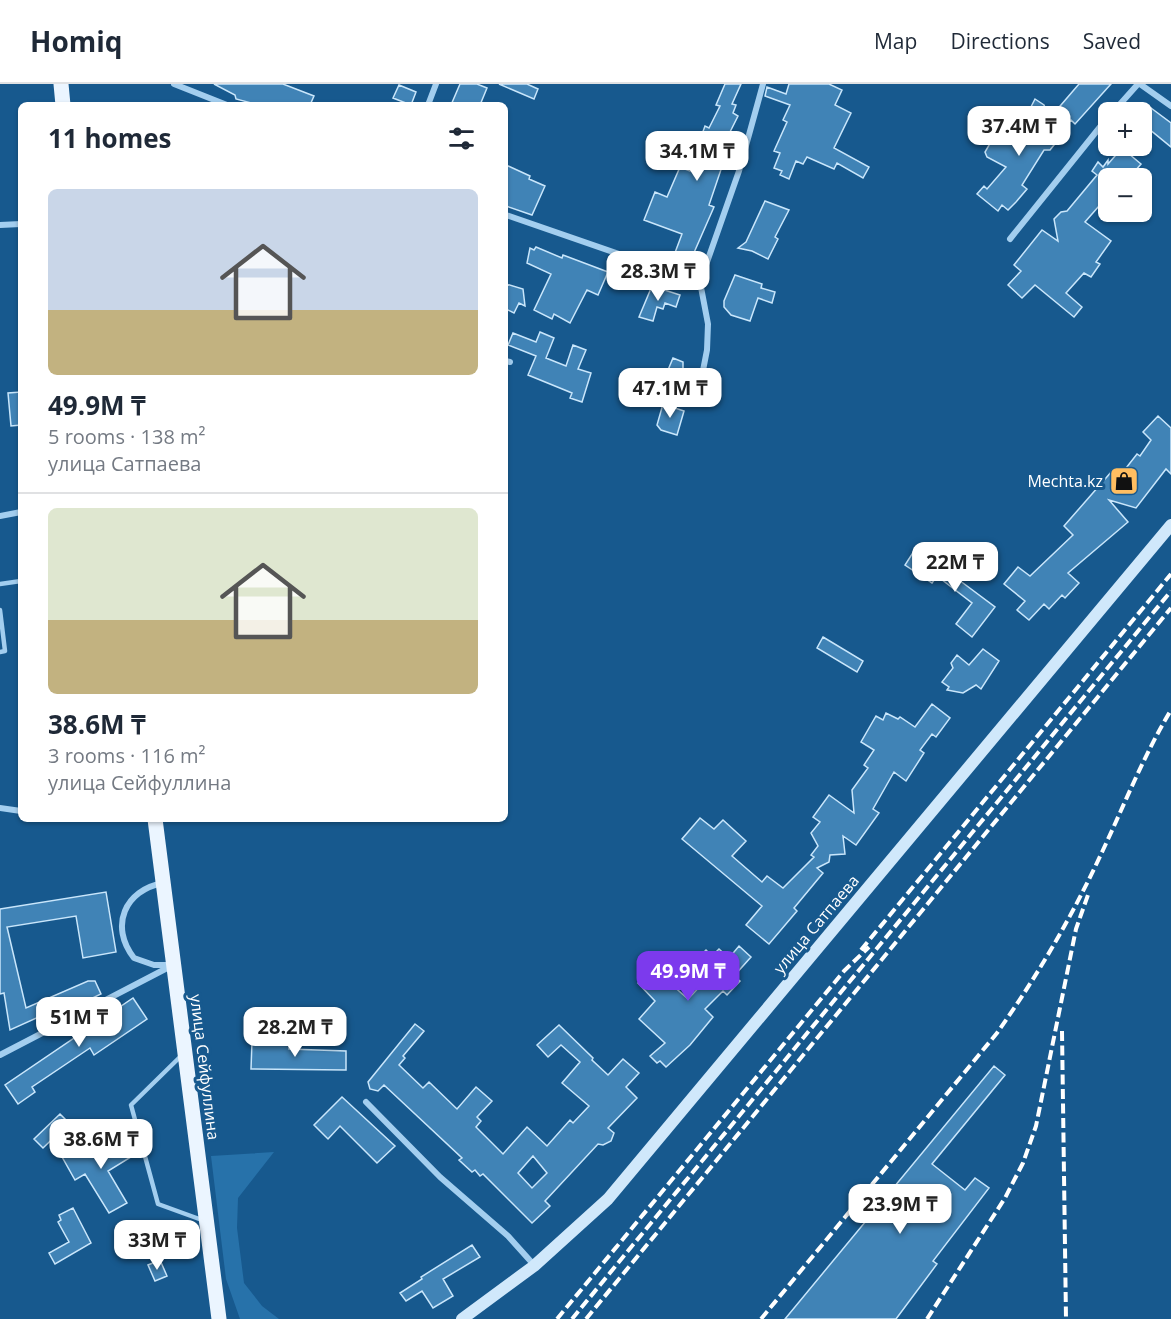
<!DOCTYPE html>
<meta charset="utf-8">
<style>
:root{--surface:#fff;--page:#f6f6f7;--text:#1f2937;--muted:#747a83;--line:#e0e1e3;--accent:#7c3aed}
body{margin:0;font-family:"Open Sans",sans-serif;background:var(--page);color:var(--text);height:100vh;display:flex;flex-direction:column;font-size:22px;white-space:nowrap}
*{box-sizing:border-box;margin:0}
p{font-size:20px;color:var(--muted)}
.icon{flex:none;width:33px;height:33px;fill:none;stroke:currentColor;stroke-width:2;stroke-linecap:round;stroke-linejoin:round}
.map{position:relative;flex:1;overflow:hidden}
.sheet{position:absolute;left:18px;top:18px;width:490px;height:720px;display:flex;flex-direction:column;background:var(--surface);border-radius:9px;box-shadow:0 2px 4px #0004}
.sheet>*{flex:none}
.fabs{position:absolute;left:1098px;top:18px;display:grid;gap:12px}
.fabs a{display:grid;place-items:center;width:54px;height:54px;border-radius:9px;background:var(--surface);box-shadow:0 2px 4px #0004;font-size:30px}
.price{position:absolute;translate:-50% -51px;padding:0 14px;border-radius:12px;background:#fff;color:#222;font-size:20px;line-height:39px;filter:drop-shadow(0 2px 3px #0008)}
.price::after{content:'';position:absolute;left:50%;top:36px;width:18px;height:14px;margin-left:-9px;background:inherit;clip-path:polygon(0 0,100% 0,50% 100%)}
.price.active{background:var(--accent);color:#fff}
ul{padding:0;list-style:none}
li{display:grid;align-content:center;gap:12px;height:318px;padding:0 30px}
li+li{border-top:2px solid var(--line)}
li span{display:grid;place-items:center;height:186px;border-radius:9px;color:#555}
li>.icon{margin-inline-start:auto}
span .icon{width:108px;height:108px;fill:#fffc;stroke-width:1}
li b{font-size:26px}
h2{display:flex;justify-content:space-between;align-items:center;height:72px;padding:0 30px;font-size:26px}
header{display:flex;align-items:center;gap:36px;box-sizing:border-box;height:84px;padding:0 30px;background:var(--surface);border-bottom:2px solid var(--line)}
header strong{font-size:28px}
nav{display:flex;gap:33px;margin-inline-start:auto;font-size:21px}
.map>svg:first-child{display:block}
.green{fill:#2772aa}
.building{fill:#4083b6;stroke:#c9e6fb;stroke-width:1.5;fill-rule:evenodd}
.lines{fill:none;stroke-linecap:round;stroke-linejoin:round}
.lane{stroke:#a3ceef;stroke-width:4.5}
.street{stroke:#a3ceef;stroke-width:6}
.secondary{stroke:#d0e8fb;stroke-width:12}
.primary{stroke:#ebf5ff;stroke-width:15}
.rail{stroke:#fff;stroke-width:4;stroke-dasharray:10 4.5;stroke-linecap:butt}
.labels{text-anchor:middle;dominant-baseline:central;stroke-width:6;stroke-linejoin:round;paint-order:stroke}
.poi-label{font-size:16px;fill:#fff;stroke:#17598e;text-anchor:end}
.street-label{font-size:16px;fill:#fff;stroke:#17598e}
</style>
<header>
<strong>Homiq</strong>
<nav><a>Map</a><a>Directions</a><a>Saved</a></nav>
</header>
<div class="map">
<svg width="1171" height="1235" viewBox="0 0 1171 1235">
<rect width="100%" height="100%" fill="#17598e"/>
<path class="green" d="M 274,1068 L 238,1114 L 237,1144 L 244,1199 L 262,1222 L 279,1235 L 240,1235 L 226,1195 L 211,1072 Z"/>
<path class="building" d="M 214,0 L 283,0 L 314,12 L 310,21 L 259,21 L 236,15 L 235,11 Z
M 460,0 L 477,0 L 487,4 L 480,21 L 451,21 Z
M 499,0 L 527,0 L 538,5 L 534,15 Z
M 725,0 L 741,0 L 732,20 L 736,21 L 733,29 L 738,32 L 728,52 L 732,53 L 709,121 L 714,123 L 689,180 L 673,174 L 682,150 L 644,136 L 655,108 L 667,113 L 680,83 L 690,87 L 701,63 L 692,59 L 695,50 L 701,53 L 705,42 L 709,44 L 720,22 L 716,21 Z
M 789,0 L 829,0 L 842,6 L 835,21 L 851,29 L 834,64 L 869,83 L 863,94 L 837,79 L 834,85 L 807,73 L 803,80 L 796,77 L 789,95 L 780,91 L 782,87 L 774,84 L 780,69 L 774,67 L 787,38 L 783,36 L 790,21 L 765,12 L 767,3 L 786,10 Z
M 1079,0 L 1111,0 L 1075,40 L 1071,36 L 1068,39 L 1055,28 Z
M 399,1 L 416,8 L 411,21 L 393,14 Z
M 1035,15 L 1044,21 L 1058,56 L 1050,66 L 1044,66 L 1022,101 L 1027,105 L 1016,118 L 1008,126 L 1002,121 L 998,127 L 977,110 L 984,102 L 987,105 L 1006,83 L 987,73 L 985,68 L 996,49 L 1013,58 Z
M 1151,24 L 1171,39 L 1171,63 L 1143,40 L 1142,35 Z
M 1122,64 L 1141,80 L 1129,94 L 1108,94 L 1108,118 L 1103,125 L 1099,122 L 1085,138 L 1111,157 L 1096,178 L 1100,180 L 1091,193 L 1084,189 L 1066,209 L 1082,223 L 1074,233 L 1035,201 L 1022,214 L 1008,201 L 1021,187 L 1014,181 L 1042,146 L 1058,157 L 1054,135 L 1061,128 L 1067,127 L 1097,91 L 1092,87 L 1098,78 L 1103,83 L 1108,76 L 1108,80 Z
M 506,81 L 530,92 L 529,95 L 545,102 L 532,131 L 506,122 Z
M 765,117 L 789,126 L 775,153 L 778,155 L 768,175 L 752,167 L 738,164 L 746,158 Z
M 536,163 L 562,174 L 563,171 L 608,188 L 598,211 L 587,206 L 570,239 L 554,230 L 552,235 L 534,226 L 551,190 L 527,179 L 530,164 L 534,166 Z
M 735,191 L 762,200 L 761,204 L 775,208 L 772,219 L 758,214 L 750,237 L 731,231 L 724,223 L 724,217 Z
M 506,200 L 523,205 L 525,222 L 519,219 L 514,229 L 506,225 Z
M 652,202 L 680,211 L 676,223 L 665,219 L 663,225 L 657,223 L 653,237 L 639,233 Z
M 540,248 L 554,254 L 546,274 L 566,282 L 573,261 L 586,266 L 578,285 L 591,289 L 582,318 L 570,314 L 572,309 L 528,291 L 536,272 L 508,261 L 513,249 L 536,258 Z
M 673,274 L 683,278 L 683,285 L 676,292 L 668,286 Z
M 21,308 L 21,341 L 11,342 L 8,309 Z
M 663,320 L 684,327 L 677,351 L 661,346 L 657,341 Z
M 1158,332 L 1171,344 L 1171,390 L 1166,385 L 1136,424 L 1109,416 L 1128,438 L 1068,489 L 1079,499 L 1065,514 L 1062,511 L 1049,525 L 1044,520 L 1029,536 L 1017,526 L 1025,517 L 1004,500 L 1018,483 L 1030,492 L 1073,451 L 1064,442 L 1113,386 L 1119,393 L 1137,370 L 1140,372 L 1151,356 L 1143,348 Z
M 914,467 L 951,490 L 995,523 L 972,553 L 956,540 L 972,519 L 937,492 L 932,499 L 905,481 Z
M 823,553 L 863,577 L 857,588 L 817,564 Z
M 983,565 L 999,577 L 981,605 L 976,601 L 963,609 L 947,606 L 949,603 L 942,598 L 953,584 L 951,579 L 957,571 L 969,581 Z
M 932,620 L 950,634 L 936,653 L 932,650 L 920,666 L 924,669 L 906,697 L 894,688 L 873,725 L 879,729 L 856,761 L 843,752 L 845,770 L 830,771 L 829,778 L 817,784 L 823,789 L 794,824 L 797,827 L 769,860 L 746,841 L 762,822 L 682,755 L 700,734 L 714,745 L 723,736 L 746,757 L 732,772 L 762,798 L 767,792 L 783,804 L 814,773 L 811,771 L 818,762 L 811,749 L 820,738 L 813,733 L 829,711 L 854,729 L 852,706 L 868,684 L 864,681 L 874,666 L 861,658 L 876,632 L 883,636 L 886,629 L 898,635 L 900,633 L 915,643 Z
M 106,808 L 116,868 L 83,874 L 76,832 L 7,843 L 26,924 L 88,897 L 95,897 L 101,910 L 76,922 L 74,917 L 10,946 L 4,909 L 0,910 L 0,825 Z
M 739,862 L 751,873 L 734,892 L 740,897 L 727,911 L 723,907 L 705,925 L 713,933 L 690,961 L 666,983 L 660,977 L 657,979 L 650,972 L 665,959 L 639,935 L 655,917 L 638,899 L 659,881 L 673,897 L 670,899 L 688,915 L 707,895 L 697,885 L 702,880 L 697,875 L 706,866 L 712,872 L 719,865 L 729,874 Z
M 133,914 L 147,935 L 94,971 L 90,964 L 32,1003 L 35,1008 L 18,1020 L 5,1001 Z
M 415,940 L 424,947 L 403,972 L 405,974 L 399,981 L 423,1004 L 429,998 L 457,1025 L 476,1003 L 492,1017 L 477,1033 L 481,1037 L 476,1043 L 503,1070 L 527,1043 L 547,1062 L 570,1036 L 573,1039 L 589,1022 L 562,999 L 580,978 L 561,961 L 548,973 L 537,961 L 559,941 L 593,974 L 592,976 L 608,991 L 623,975 L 639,989 L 626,1003 L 637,1014 L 608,1044 L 614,1049 L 611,1057 L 603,1061 L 598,1060 L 545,1117 L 550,1122 L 532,1139 L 483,1090 L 480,1092 L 475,1086 L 472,1088 L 459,1076 L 462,1074 L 384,1001 L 378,1007 L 370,1005 L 368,998 ZM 533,1072 L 547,1089 L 532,1104 L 518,1089 Z
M 252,957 L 289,958 L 289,965 L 346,967 L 346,986 L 251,985 Z
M 994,982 L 1005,991 L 932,1080 L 965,1106 L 975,1094 L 989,1104 L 933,1177 L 937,1180 L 896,1235 L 785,1235 Z
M 342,1013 L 395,1062 L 377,1079 L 340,1042 L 328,1055 L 314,1041 Z
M 60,1030 L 69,1039 L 43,1064 L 34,1055 Z
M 131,1054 L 139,1068 L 108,1087 L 127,1119 L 109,1129 L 85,1090 L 75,1096 L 61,1071 L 86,1057 L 97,1074 Z
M 73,1124 L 91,1159 L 55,1180 L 49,1169 L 69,1158 L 58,1138 L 61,1136 L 59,1131 Z
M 472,1161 L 480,1173 L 443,1195 L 453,1212 L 433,1224 L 422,1207 L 406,1217 L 400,1209 L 422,1195 L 421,1193 Z
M 160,1176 L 167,1192 L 155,1197 L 148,1181 Z"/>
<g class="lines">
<path class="lane" d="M 0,500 L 21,497
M 0,526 L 5,567 L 0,568
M 181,972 L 131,1021 L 158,1120 L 202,1136"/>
<path class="street" d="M 174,0 L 227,21
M 1140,0 L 1171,22
M 428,21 L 436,0
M 1113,28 L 1138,0
M 506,131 L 700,198
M 0,141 L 21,140
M 1010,155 L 1108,33
M 506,277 L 510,278
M 697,317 L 707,266 L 708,240 L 700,198 L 739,87 L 763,0
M 0,432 L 21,428
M 0,724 L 21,727
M 163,799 C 125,806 109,842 134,874 L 154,881 L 170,881
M 0,971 L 173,881
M 366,1018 L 440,1093 L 508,1152 L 534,1181"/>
<path class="secondary" d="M 462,1235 L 534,1182 L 608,1115 L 1171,441"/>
<path class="primary" d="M 61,0 L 63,21
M 155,735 L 219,1235"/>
<path class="rail" d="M 861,866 L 1171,490
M 1062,947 L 1066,1235
M 557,1235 L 844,887 L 869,863
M 572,1235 L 1171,507
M 586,1235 L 1171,524
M 761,1235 L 997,949 C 1038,891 1073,831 1103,766 C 1125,719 1144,671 1171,626
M 927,1235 L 1005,1114 L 1023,1079 L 1036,1042 L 1076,845 L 1089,808"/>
</g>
<defs>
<g id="shop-square" transform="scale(1.5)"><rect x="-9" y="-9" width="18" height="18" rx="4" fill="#ffbe61" stroke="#17598e"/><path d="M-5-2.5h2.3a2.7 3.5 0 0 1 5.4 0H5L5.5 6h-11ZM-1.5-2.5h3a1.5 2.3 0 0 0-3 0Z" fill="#111"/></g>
</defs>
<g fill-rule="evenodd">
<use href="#shop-square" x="1124" y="397"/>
</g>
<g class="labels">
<g class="poi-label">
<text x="1103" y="397">Mechta.kz</text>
</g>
<g class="street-label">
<text transform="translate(816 840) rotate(-50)">улица Сатпаева</text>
<text transform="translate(205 983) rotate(83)">улица Сейфуллина</text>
</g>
</g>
</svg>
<div class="fabs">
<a>+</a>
<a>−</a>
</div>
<b class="price" style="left:1019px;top:73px">37.4M ₸</b>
<b class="price" style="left:697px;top:98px">34.1M ₸</b>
<b class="price" style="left:658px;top:218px">28.3M ₸</b>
<b class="price" style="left:670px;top:335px">47.1M ₸</b>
<b class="price" style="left:955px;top:509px">22M ₸</b>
<b class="price active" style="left:688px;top:918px">49.9M ₸</b>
<b class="price" style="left:79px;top:964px">51M ₸</b>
<b class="price" style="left:295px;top:974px">28.2M ₸</b>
<b class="price" style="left:101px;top:1086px">38.6M ₸</b>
<b class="price" style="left:900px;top:1151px">23.9M ₸</b>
<b class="price" style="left:157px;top:1187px">33M ₸</b>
<section class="sheet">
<h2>11 homes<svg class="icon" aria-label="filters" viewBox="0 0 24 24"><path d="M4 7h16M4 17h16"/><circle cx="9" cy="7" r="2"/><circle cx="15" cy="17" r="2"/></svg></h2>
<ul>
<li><span style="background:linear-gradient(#c9d6e8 65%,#c2b280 0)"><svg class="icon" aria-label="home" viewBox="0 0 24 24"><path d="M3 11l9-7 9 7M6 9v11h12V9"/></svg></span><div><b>49.9M ₸</b><p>5 rooms · 138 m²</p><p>улица Сатпаева</p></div></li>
<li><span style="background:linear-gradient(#dfe7d0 60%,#c2b280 0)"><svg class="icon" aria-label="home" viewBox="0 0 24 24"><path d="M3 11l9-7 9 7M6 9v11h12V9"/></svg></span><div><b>38.6M ₸</b><p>3 rooms · 116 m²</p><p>улица Сейфуллина</p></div></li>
</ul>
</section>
</div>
